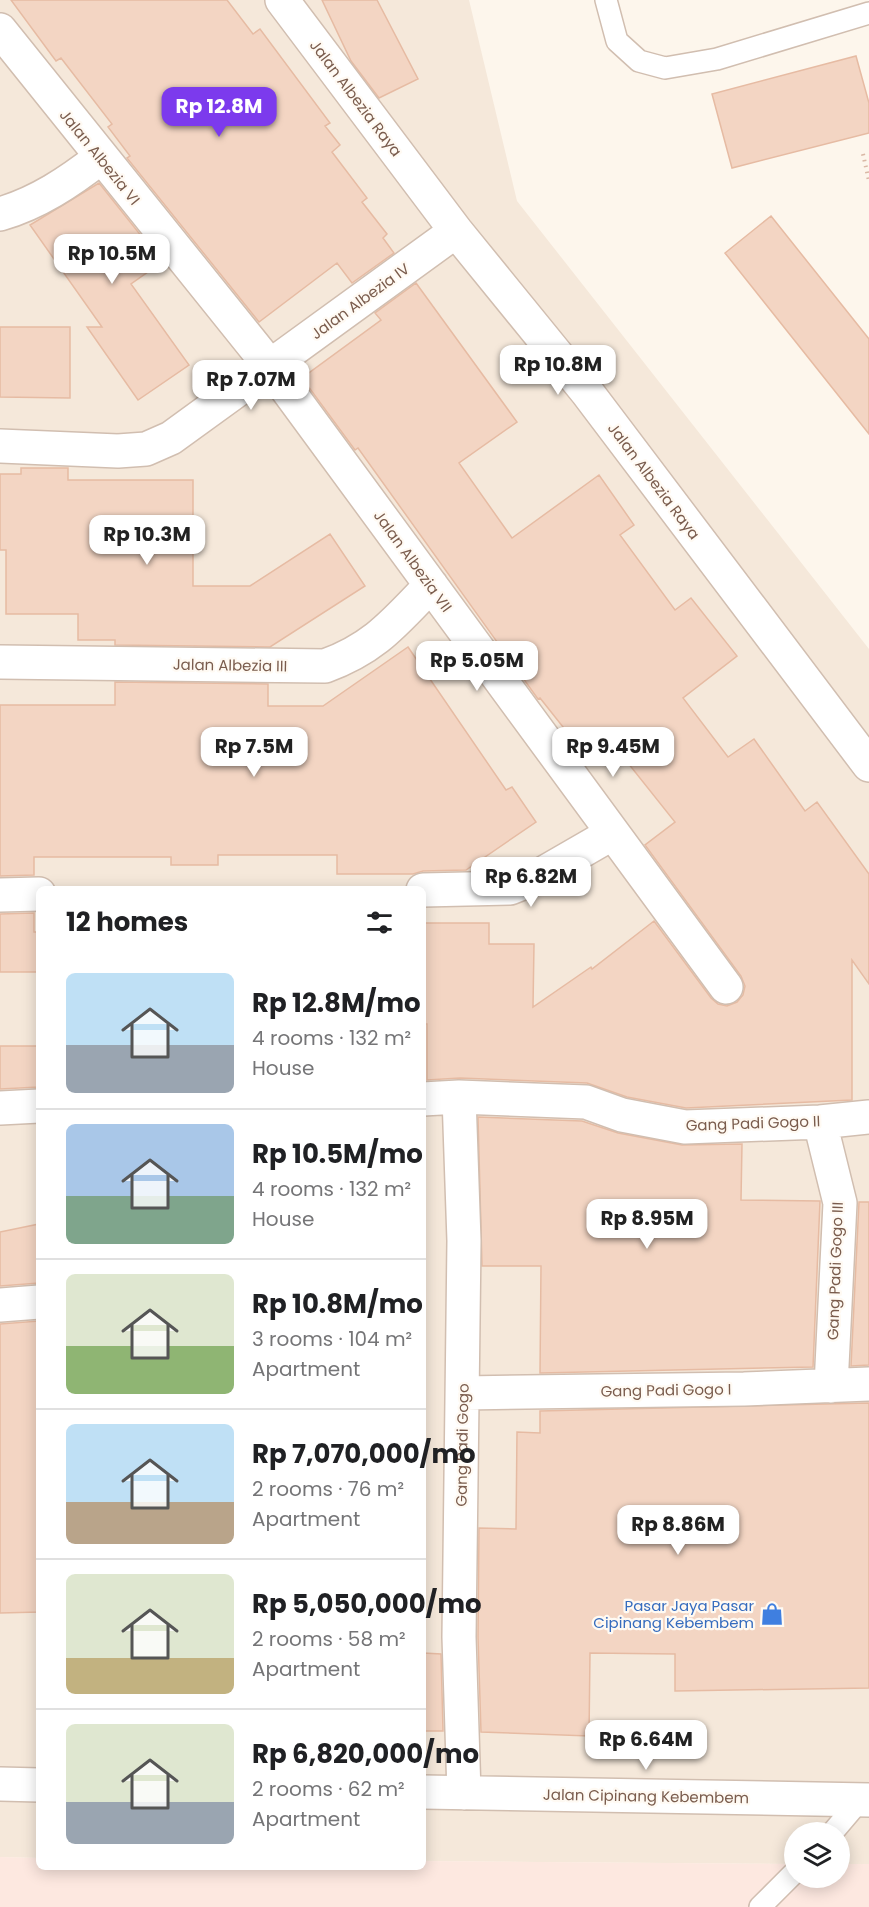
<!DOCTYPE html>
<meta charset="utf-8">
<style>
:root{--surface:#fff;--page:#f6f6f6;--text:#202124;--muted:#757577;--line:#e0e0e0;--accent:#7c3aed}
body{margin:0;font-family:Poppins,sans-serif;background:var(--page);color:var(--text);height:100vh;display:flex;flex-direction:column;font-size:22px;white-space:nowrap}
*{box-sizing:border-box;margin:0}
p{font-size:20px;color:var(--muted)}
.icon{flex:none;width:33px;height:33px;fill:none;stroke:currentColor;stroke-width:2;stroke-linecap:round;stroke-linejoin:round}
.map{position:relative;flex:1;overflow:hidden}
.panel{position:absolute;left:36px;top:886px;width:390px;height:984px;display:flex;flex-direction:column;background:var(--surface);border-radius:9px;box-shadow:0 3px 15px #0003}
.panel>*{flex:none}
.fabs{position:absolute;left:784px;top:1822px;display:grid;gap:12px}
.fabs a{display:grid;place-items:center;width:66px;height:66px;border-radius:50%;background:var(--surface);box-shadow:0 3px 15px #0003;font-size:30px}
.price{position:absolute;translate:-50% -51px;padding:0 14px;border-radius:12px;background:#fff;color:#222;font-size:20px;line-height:39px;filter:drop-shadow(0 2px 3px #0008)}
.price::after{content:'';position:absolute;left:50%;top:36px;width:18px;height:14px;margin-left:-9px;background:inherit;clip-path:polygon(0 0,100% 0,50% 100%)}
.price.selected{background:var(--accent);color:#fff}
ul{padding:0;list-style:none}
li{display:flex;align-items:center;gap:18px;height:150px;padding:0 30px}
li+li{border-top:2px solid var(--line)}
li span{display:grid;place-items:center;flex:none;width:168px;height:120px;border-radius:9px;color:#555}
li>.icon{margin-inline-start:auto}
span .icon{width:72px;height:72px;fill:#fffc;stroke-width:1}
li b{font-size:26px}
h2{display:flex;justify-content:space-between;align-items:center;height:72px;padding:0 30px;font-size:26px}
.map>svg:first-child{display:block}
.residential{fill:#f5e8da}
.commercial{fill:#fde8e0}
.building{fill:#f3d5c3;stroke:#e6bba3;stroke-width:1.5}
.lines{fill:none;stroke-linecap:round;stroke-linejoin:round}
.service-casing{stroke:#d1beb0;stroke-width:24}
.minor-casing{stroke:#d1beb0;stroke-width:36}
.path{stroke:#d9b8a5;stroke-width:4;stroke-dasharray:1.5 4.5;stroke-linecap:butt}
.service{stroke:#fff;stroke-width:21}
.minor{stroke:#fff;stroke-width:33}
.labels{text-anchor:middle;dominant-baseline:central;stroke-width:4.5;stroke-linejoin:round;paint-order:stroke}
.street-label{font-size:15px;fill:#7a5c4d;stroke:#fffaf3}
.shop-label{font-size:15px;fill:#366cbe;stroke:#fffaf3;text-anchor:end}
</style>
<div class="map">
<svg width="869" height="1907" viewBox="0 0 869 1907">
<rect width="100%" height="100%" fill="#fdf6ec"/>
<path class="residential" d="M 0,0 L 469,0 L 517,201 L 869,649 L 869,1864 L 840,1864 L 840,1833 L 795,1833 L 795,1864 L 423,1861 L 423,890 L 39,890 L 39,1858 L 0,1857 Z"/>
<path class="commercial" d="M 0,1857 L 39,1858 L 39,1868 L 423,1868 L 423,1861 L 795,1864 L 795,1878 L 840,1878 L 840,1864 L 869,1864 L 869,1907 L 0,1907 Z"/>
<path class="building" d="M 11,0 L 227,0 L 253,34 L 260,29 L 330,123 L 325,126 L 340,145 L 332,152 L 367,198 L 362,202 L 387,234 L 383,238 L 394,253 L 352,283 L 337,263 L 259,322 L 127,158 L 130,156 L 108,127 L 112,124 L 61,58 L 56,61 Z
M 322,0 L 377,0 L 418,79 L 379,98 L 351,61 Z
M 856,56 L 869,103 L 869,133 L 732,168 L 712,94 Z
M 99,183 L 162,262 L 131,284 L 189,365 L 138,400 L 87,327 L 102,327 L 30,225 Z
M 771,216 L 869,339 L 869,434 L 725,253 Z
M 416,283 L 517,422 L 459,463 L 512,538 L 599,475 L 634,525 L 620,535 L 675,610 L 691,598 L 737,656 L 683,698 L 728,757 L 754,739 L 805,811 L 817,802 L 869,874 L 869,984 L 852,960 L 852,1100 L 686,1108 L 627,1097 L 587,1083 L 460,1078 L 427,1080 L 427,1024 L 423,1024 L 423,923 L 489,923 L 489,944 L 534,944 L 533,1007 L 591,967 L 592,969 L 654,921 L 711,998 L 718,1004 L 727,1006 L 737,1002 L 743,995 L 745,986 L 741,976 L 645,845 L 675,822 L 612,743 L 590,761 L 540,698 L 538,699 L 358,448 L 355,450 L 302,378 L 381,320 L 375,313 Z
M 0,327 L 70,327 L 70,398 L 0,397 Z
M 21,468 L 68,468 L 68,480 L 193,480 L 193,586 L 250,586 L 330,534 L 365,586 L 270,647 L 115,645 L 115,640 L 78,640 L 78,614 L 6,614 L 6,550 L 0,550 L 0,474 L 21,474 Z
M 408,647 L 506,790 L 512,787 L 536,822 L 466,870 L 423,871 L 413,874 L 337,874 L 337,855 L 218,855 L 218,865 L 171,865 L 171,857 L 34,857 L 34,875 L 0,876 L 0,705 L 115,705 L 115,682 L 268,684 L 268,706 L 323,706 Z
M 34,913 L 34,932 L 39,932 L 39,972 L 0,972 L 0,914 Z
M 0,1046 L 39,1046 L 39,1087 L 0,1089 Z
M 478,1117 L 582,1121 L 618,1133 L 682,1145 L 742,1144 L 741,1200 L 820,1201 L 813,1367 L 540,1373 L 541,1266 L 482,1266 Z
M 859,1202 L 869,1202 L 869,1365 L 851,1366 Z
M 39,1224 L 39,1283 L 0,1286 L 0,1232 Z
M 39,1321 L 39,1612 L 0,1613 L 0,1324 Z
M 869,1403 L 869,1688 L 675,1691 L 675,1654 L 590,1653 L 589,1736 L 481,1732 L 478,1637 L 479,1528 L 516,1529 L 517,1432 L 540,1433 L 540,1411 Z
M 423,1653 L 441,1654 L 443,1731 L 423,1731 Z"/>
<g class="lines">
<g class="service-casing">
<path id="service" d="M 606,0 L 617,41 L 639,61 L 665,68 L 717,59 L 869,13
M 832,1833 L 860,1800
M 760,1907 L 795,1872"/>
</g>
<g class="minor-casing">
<path id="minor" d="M 282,0 L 456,231 L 587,392 L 869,765
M 0,30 L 270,366 L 726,987
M 0,214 C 38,203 69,182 100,158
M 0,446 L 118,451 L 146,449 L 171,438 L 456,231
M 0,662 L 325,666 C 375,648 395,622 431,585
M 423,890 L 510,888 L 535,878 L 613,833
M 0,895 L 39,894
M 459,1097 L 464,1241 L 459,1637 L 464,1793
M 423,1099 L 459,1097 L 586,1102 L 622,1115 L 685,1127 L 820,1122 L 869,1117
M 0,1108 L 39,1106
M 820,1122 L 840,1203 L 831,1386
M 0,1305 L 39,1302
M 463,1393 L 744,1389 L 869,1384
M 0,1784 L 39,1785
M 423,1792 L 869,1800"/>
</g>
<path class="path" d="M 863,154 L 869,181"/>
<use href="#service" class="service"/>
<use href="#minor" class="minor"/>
</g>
<defs>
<g id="shop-bare" transform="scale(1.8)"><path d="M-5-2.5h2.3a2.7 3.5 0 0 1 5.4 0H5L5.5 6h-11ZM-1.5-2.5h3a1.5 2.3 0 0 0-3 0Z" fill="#3f7fe0" stroke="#fffaf3" stroke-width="2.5" paint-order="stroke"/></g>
</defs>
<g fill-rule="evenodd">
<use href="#shop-bare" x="772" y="1614"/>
</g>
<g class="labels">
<g class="street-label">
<text transform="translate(356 98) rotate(53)">Jalan Albezia Raya</text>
<text transform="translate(100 157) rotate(51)">Jalan Albezia VI</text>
<text transform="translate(360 301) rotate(-36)">Jalan Albezia IV</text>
<text transform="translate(654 481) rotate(53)">Jalan Albezia Raya</text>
<text transform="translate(413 561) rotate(54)">Jalan Albezia VII</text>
<text transform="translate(230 665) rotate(1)">Jalan Albezia III</text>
<text transform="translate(753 1123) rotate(-2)">Gang Padi Gogo II</text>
<text transform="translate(835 1271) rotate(-88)">Gang Padi Gogo III</text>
<text transform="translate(666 1390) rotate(-1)">Gang Padi Gogo I</text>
<text transform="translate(462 1445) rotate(-89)">Gang Padi Gogo</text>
<text transform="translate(646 1796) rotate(1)">Jalan Cipinang Kebembem</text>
</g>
<g class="shop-label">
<text x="754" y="1605">Pasar Jaya Pasar<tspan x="754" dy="17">Cipinang Kebembem</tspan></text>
</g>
</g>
</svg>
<div class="fabs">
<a><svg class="icon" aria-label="layers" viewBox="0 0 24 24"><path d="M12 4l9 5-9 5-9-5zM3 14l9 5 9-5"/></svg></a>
</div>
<b class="price selected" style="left:219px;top:138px">Rp 12.8M</b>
<b class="price" style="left:112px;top:285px">Rp 10.5M</b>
<b class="price" style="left:558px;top:396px">Rp 10.8M</b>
<b class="price" style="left:251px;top:411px">Rp 7.07M</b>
<b class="price" style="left:147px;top:566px">Rp 10.3M</b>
<b class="price" style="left:477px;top:692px">Rp 5.05M</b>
<b class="price" style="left:254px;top:778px">Rp 7.5M</b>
<b class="price" style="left:613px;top:778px">Rp 9.45M</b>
<b class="price" style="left:531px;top:908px">Rp 6.82M</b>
<b class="price" style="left:647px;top:1250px">Rp 8.95M</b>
<b class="price" style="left:678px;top:1556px">Rp 8.86M</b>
<b class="price" style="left:646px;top:1771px">Rp 6.64M</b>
<section class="panel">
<h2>12 homes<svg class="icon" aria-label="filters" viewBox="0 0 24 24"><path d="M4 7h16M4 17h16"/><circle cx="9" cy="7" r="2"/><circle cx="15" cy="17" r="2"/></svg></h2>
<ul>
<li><span style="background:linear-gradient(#bfe0f5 60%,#9aa5b1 0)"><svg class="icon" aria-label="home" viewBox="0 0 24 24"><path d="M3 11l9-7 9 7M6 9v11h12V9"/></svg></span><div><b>Rp 12.8M/mo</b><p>4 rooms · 132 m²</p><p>House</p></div></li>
<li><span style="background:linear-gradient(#a9c7e8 60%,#7fa58c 0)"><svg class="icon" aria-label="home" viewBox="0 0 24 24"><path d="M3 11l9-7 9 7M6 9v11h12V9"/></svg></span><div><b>Rp 10.5M/mo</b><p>4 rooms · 132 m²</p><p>House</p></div></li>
<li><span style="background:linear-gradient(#dfe7d0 60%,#8fb573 0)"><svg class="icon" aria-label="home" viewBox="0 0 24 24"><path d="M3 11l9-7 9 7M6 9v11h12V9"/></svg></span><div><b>Rp 10.8M/mo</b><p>3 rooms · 104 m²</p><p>Apartment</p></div></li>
<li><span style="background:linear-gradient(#bfe0f5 65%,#b9a48a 0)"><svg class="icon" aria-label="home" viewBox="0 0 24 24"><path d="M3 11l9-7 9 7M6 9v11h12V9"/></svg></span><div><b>Rp 7,070,000/mo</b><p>2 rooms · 76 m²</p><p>Apartment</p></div></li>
<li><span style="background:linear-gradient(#dfe7d0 70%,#c2b280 0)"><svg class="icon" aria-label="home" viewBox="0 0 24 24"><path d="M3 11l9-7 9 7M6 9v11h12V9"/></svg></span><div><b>Rp 5,050,000/mo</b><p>2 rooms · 58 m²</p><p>Apartment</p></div></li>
<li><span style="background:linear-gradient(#dfe7d0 65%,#9aa5b1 0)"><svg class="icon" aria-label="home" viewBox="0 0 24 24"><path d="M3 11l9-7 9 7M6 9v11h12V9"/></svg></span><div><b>Rp 6,820,000/mo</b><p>2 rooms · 62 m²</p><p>Apartment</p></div></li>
</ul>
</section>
</div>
